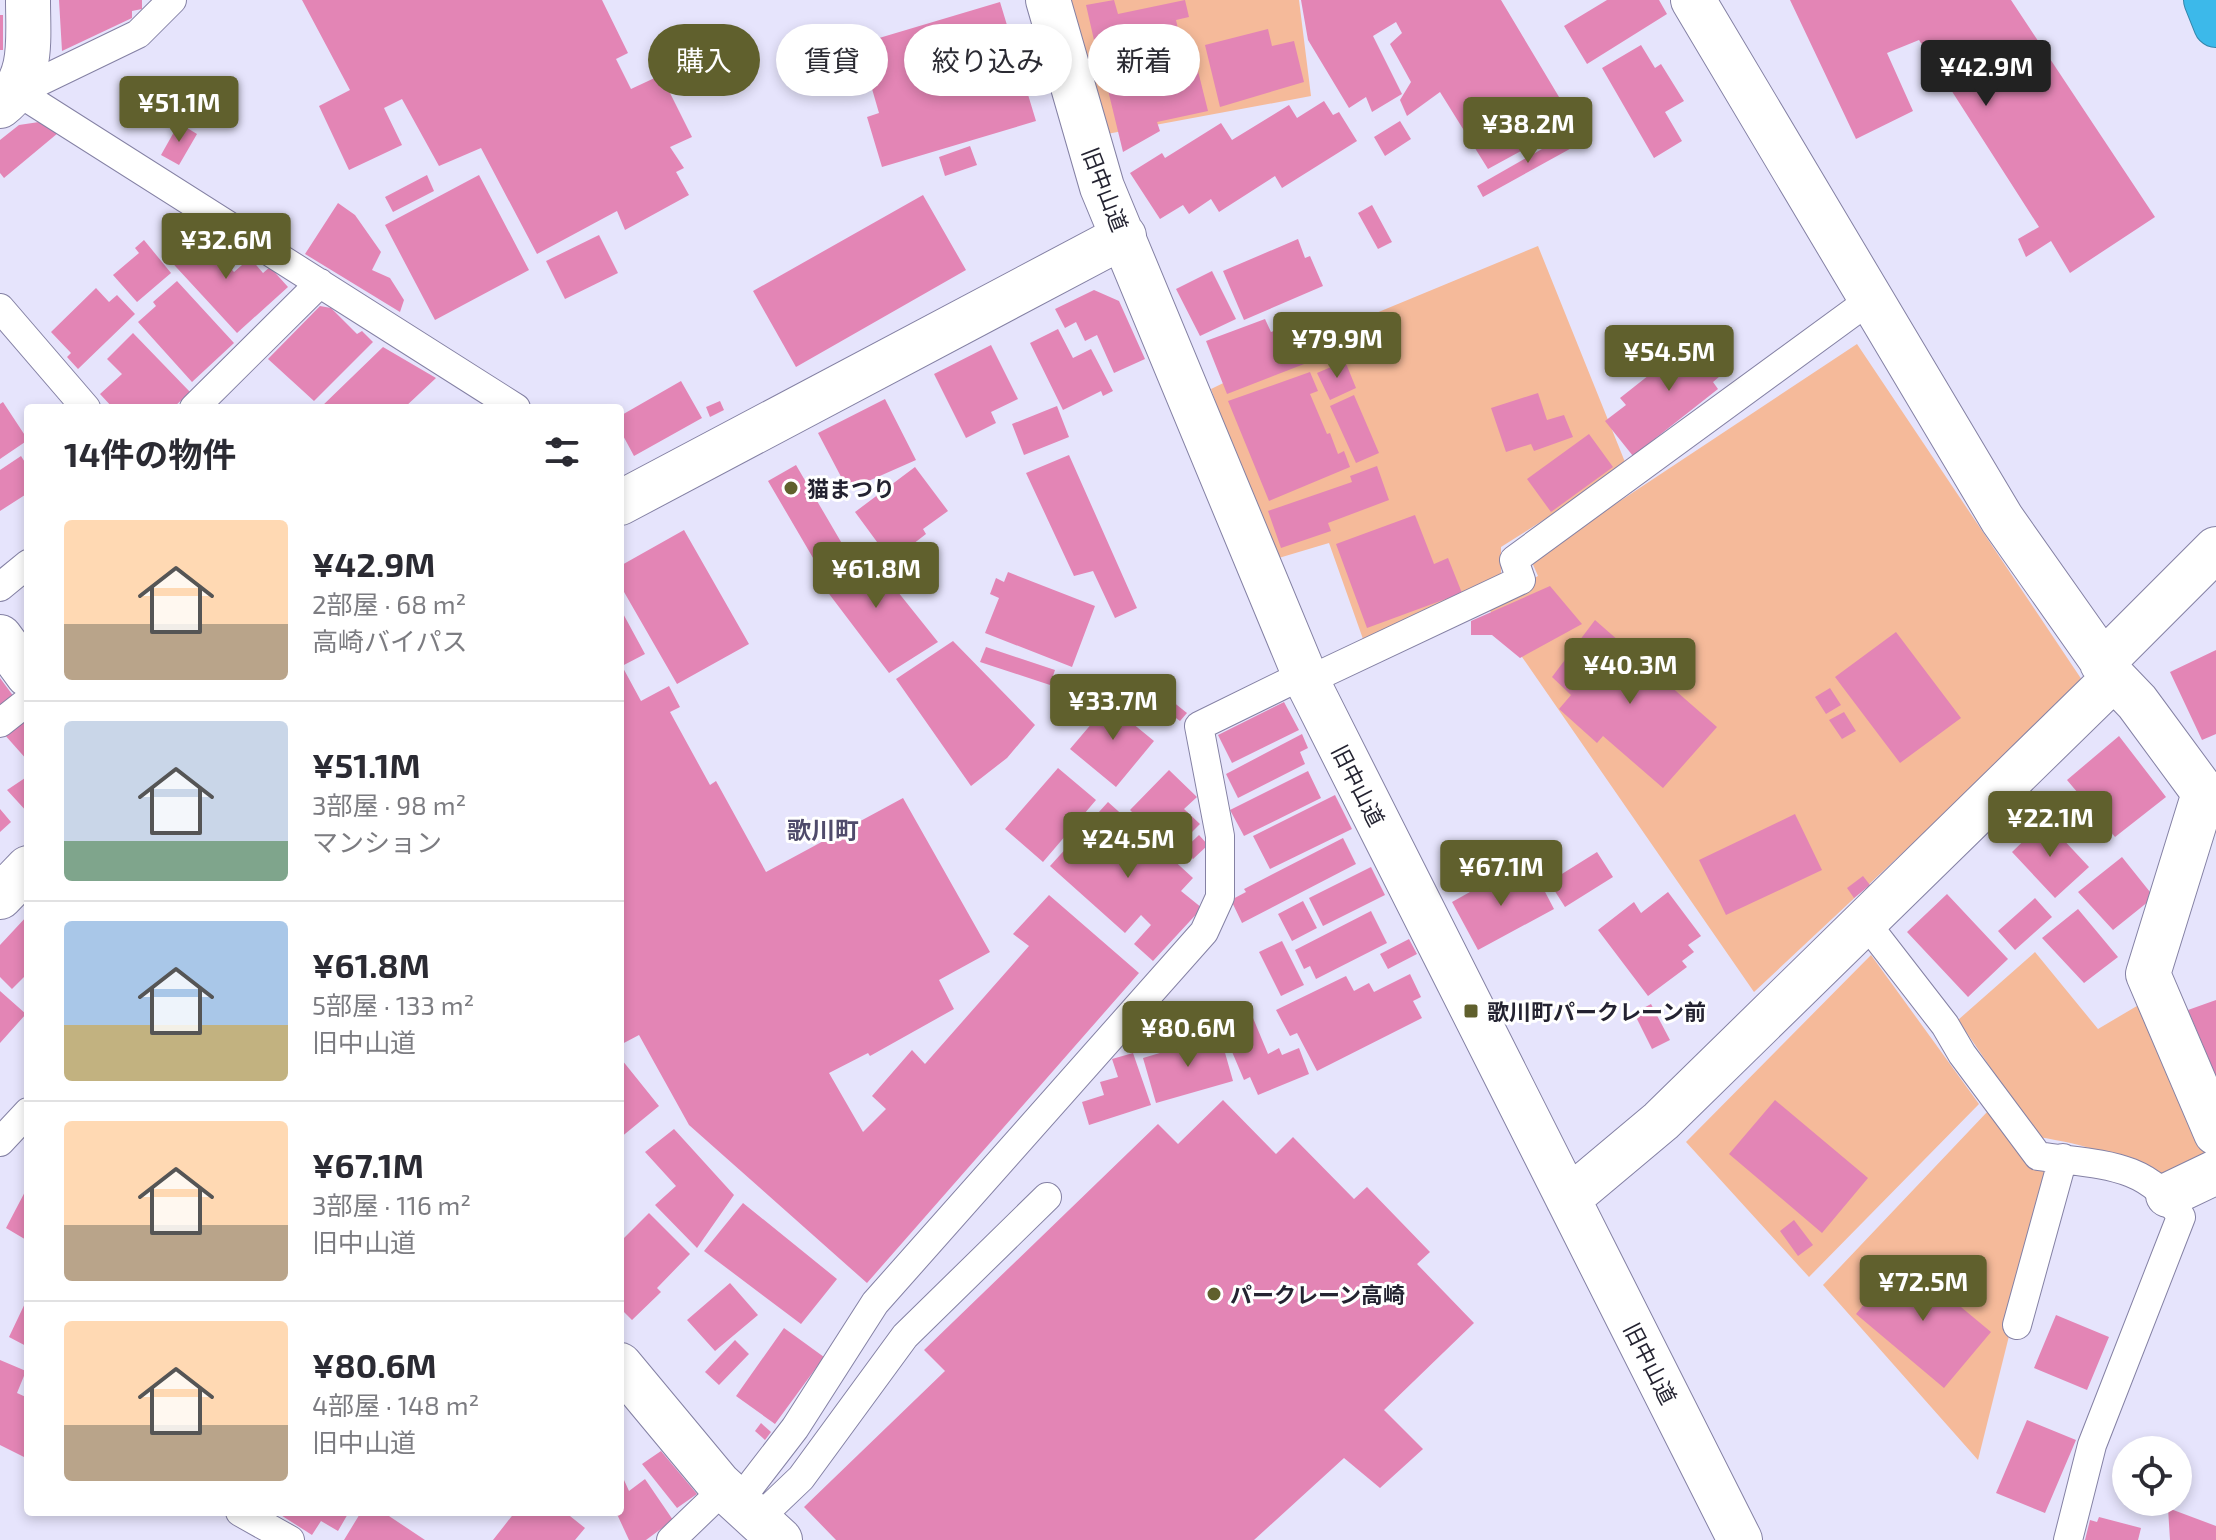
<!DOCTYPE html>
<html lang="ja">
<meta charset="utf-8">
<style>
:root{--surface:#fff;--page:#f2f2f3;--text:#2b2b33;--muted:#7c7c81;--line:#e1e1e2;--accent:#60602d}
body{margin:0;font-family:"Exo 2","Noto Sans JP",sans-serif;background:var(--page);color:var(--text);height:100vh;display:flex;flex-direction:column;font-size:30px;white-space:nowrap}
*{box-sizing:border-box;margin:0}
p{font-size:26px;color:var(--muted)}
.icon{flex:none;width:44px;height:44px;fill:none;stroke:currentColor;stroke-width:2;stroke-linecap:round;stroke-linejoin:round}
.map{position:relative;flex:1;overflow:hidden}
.panel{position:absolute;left:24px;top:404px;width:600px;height:1112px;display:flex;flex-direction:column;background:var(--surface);border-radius:8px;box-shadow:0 4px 12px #0003}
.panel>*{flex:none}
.hud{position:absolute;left:648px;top:24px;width:760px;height:72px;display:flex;gap:16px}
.controls{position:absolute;left:2112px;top:1436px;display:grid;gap:16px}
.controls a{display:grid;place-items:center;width:80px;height:80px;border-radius:50%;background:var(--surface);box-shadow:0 4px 12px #0003;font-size:40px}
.price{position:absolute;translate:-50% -68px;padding:0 18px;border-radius:8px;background:var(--accent);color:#fff;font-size:26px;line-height:52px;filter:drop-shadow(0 2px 4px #0008)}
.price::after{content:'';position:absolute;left:50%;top:48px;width:24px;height:18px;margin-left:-12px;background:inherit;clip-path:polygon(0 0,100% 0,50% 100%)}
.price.on{background:#222;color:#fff}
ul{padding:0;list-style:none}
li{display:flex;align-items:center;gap:24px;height:200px;padding:0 40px}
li+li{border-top:2px solid var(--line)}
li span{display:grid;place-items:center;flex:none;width:224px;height:160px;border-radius:8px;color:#555}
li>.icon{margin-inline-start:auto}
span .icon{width:96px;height:96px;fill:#fffc;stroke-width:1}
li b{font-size:34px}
h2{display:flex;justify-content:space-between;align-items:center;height:96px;padding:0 40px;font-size:34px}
.pill{padding:0 28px;border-radius:36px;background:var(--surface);box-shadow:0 4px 12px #0003;font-size:28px;line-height:72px}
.pill.on{background:var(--accent);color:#fff}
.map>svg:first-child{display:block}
.green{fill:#f5ba9a}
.building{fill:#e385b5}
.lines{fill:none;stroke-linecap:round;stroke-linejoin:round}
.lane-casing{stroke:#8481a4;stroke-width:30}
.street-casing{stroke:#8481a4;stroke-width:46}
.highway-casing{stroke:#3484a9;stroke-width:46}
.lane{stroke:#fff;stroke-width:28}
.street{stroke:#fff;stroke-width:44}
.highway{stroke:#3cb9ea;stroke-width:44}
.poi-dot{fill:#60602d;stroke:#fff;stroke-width:3}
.labels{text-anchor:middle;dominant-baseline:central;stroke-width:6;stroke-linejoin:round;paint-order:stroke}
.street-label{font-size:22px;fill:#242331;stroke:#fff}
.poi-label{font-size:22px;font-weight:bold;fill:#242331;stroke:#fff;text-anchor:start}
.neighbourhood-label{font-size:24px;font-weight:bold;fill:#4f4b6b;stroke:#fff}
</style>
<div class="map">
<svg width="2216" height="1540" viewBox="0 0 2216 1540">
<rect width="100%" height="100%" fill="#e6e4fc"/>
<path class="green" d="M 1064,0 L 1299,0 L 1311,96 L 1096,136 Z
M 1538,246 L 1627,467 L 1501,547 L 1501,576 L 1363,639 L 1329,543 L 1272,560 L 1211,389 L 1323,335 Z
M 1857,344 L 2084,683 L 1754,992 L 1486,605 L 1538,576 L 1531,560 Z
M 2035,952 L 2098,1029 L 2142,1003 L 2216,1160 L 2162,1183 C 2125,1156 2084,1144 2038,1137 L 1958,1020 Z
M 1871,955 L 1979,1104 L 1809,1277 L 1686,1142 Z
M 1988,1111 L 2050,1172 L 1978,1460 L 1823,1285 Z"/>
<path class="building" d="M 59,0 L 142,0 L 142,9 L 132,11 L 132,18 L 62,51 Z
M 302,0 L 602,0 L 628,53 L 616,59 L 631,89 L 661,75 L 692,137 L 670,147 L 684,168 L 676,172 L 689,195 L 625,230 L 617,211 L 537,254 L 481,148 L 439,166 L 402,99 L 384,108 L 402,145 L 349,170 L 319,106 L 350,90 Z
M 1114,0 L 1118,14 L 1185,0 L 1189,17 L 1176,20 L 1185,59 L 1175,62 L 1178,77 L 1198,71 L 1208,111 L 1157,122 L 1160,131 L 1123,152 L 1099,53 L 1108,51 L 1106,37 L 1094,40 L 1086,5 Z
M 1301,0 L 1501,0 L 1574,122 L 1488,169 L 1440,92 L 1407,116 L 1400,100 L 1411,82 L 1390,44 L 1402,33 L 1396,22 L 1373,36 L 1402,94 L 1372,112 L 1366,97 L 1349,108 L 1308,40 Z
M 1607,0 L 1659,0 L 1667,14 L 1587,64 L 1564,26 Z
M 1790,0 L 2011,0 L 2155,217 L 2070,273 L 2051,241 L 2026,257 L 2018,239 L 2039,227 L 1919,40 L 1887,53 L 1913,111 L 1856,139 Z
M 1000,2 L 1036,121 L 882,167 L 867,117 L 879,113 L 859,44 Z
M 0,15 L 3,15 L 3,50 L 0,50 Z
M 1268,29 L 1272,46 L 1294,41 L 1304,82 L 1220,107 L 1205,45 Z
M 1641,45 L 1655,68 L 1661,64 L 1684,101 L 1665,112 L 1682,141 L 1654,158 L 1602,68 Z
M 1324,101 L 1333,115 L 1339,112 L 1357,141 L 1282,188 L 1275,176 L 1219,212 L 1211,199 L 1189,214 L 1183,205 L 1160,219 L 1130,173 L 1162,153 L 1165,158 L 1221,123 L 1232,140 L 1289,105 L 1297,118 Z
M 1400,121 L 1411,139 L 1385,156 L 1374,137 Z
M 39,122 L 58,133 L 4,178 L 0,173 L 0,140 L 19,125 Z
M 179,123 L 197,134 L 179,165 L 161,155 Z
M 1570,133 L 1577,145 L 1483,197 L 1477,186 Z
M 970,146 L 977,165 L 945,176 L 939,157 Z
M 427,175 L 434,191 L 393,212 L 385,197 Z
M 479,175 L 529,270 L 435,320 L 385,225 Z
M 923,195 L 966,270 L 796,367 L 753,291 Z
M 338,203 L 355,215 L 381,252 L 372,270 L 390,278 L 404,300 L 400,312 L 305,254 Z
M 1372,205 L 1392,242 L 1378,249 L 1358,213 Z
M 194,228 L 234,272 L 250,258 L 263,273 L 270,267 L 288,287 L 237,333 L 165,255 Z
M 599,235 L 618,273 L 565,299 L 546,261 Z
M 1298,239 L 1305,258 L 1310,256 L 1323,286 L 1244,320 L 1223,271 Z
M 144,240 L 171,273 L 137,302 L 113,275 L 139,253 L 135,248 Z
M 1212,271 L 1236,319 L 1200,336 L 1176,289 Z
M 177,281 L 234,343 L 192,382 L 138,322 L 156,306 L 153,302 Z
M 96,288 L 109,302 L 117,295 L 135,314 L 78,369 L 67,357 L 71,353 L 51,332 Z
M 1094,290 L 1119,301 L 1145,359 L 1114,373 L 1097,335 L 1085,341 L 1076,322 L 1065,328 L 1055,309 Z
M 320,306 L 331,308 L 357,334 L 362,331 L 373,342 L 314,401 L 268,359 Z
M 1265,319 L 1271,332 L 1302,320 L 1317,359 L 1227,394 L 1206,341 Z
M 1058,329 L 1073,358 L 1091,349 L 1113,391 L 1103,396 L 1101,391 L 1063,410 L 1030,343 Z
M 1706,330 L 1733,365 L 1713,382 L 1718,389 L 1633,456 L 1605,421 L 1626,405 L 1620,398 Z
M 133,333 L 190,392 L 173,408 L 113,408 L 100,394 L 122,374 L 107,359 Z
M 991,345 L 1018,399 L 991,412 L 996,423 L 966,438 L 934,374 Z
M 383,347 L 436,378 L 404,408 L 320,408 Z
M 1345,361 L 1356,388 L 1330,400 L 1317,373 Z
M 1310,372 L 1318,391 L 1310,394 L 1327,434 L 1330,433 L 1338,454 L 1344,451 L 1350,467 L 1269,501 L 1228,401 Z
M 681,381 L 702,418 L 634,456 L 620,430 L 620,416 Z
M 1538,393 L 1547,420 L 1564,415 L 1573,437 L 1534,451 L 1531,444 L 1506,452 L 1491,408 Z
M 1354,395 L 1379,453 L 1356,463 L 1330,406 Z
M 885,399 L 916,460 L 848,490 L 818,433 Z
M 720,401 L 724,410 L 710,417 L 706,407 Z
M 3,402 L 28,440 L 0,459 L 0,404 Z
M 1057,406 L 1069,437 L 1024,455 L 1012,424 Z
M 1589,434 L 1613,467 L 1551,512 L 1527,479 Z
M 1069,455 L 1137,608 L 1115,618 L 1093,571 L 1074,576 L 1026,473 Z
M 21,456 L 28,467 L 28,493 L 0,511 L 0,470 Z
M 796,465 L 844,547 L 816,563 L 768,481 Z
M 1377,466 L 1389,500 L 1328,523 L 1331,531 L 1281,548 L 1268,511 L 1352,482 L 1350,476 Z
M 915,467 L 948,511 L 923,529 L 926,534 L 891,561 L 855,512 Z
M 1415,515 L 1434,564 L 1448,558 L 1462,593 L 1367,628 L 1336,544 Z
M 684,530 L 749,644 L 677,684 L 620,585 L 620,566 Z
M 862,547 L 938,642 L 889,673 L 814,574 Z
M 1008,572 L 1095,606 L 1072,667 L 985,633 L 999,598 L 990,594 L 996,578 L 1004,582 Z
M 1550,586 L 1582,624 L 1520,658 L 1492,635 L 1471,635 L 1471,621 Z
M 620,608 L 645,654 L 622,666 L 641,701 L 669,686 L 680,707 L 670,712 L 710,785 L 716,781 L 766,872 L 903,798 L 990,952 L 939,980 L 954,1009 L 870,1056 L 868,1053 L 829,1073 L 863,1132 L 886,1109 L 872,1096 L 912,1050 L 925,1064 L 1029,946 L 1013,934 L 1049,895 L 1139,973 L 867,1283 L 689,1125 L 639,1035 L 622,1044 L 620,1041 Z
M 1595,620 L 1717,727 L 1663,788 L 1603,736 L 1597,743 L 1559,709 L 1571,695 L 1552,677 Z
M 1896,632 L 1961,718 L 1900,763 L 1835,677 Z
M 953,641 L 1035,725 L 1007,758 L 971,786 L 896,679 Z
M 986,647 L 1055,670 L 1050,685 L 980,662 Z
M 2216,650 L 2216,734 L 2202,740 L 2170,672 Z
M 0,678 L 17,701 L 0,714 Z
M 1830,688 L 1841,705 L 1826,714 L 1815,697 Z
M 1116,695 L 1139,714 L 1132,723 L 1154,741 L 1116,787 L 1070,749 Z
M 1172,701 L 1187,713 L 1180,721 L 1165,710 Z
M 1284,702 L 1299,730 L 1232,763 L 1218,735 Z
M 1844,712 L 1856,731 L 1842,739 L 1829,720 Z
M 28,716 L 28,761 L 4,734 Z
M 1302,734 L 1308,748 L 1300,752 L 1305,764 L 1238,798 L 1226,774 Z
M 2119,736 L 2166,797 L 2115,837 L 2067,780 Z
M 1058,768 L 1096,800 L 1043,862 L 1005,829 Z
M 1169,770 L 1197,797 L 1184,809 L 1200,824 L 1172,852 L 1130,810 Z
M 1308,771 L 1321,798 L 1244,836 L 1230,810 Z
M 28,776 L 28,813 L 7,790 Z
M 1335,795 L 1352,829 L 1270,869 L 1253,836 Z
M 1108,802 L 1127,819 L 1124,822 L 1164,858 L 1168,855 L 1193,878 L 1181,891 L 1202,908 L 1153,961 L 1134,944 L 1151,925 L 1141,915 L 1125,933 L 1050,866 Z
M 0,809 L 11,822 L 0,832 Z
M 1795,814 L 1822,870 L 1726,915 L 1699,860 Z
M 2045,820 L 2089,867 L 2055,898 L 2012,852 Z
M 1199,835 L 1208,845 L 1193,859 L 1183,850 Z
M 1343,838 L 1356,864 L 1242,923 L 1231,900 L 1246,892 L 1244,889 Z
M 1542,844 L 1555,861 L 1534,877 L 1520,861 Z
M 1597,852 L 1613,877 L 1565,907 L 1549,882 Z
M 2122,857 L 2154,897 L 2113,930 L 2078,892 Z
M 1371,867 L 1385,895 L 1323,926 L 1309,898 Z
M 1513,868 L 1522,884 L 1528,881 L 1534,892 L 1543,888 L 1554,909 L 1478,950 L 1452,902 Z
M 1863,876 L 1870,885 L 1854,898 L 1847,888 Z
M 1668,892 L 1701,936 L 1688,945 L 1694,952 L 1682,961 L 1687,967 L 1648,996 L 1598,930 L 1634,902 L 1641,913 Z
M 1947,894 L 2008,959 L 1968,997 L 1907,932 Z
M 2035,898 L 2052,917 L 2015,950 L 1998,931 Z
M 1303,901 L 1317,928 L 1292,941 L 1278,914 Z
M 2078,909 L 2118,957 L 2084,983 L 2042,938 Z
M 1371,911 L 1387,943 L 1316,979 L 1310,966 L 1304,969 L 1295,950 Z
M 28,915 L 28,973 L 12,989 L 0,977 L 0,945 Z
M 1409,939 L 1417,954 L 1388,969 L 1380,954 Z
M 1282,941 L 1304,985 L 1281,996 L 1259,952 Z
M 1410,974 L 1421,997 L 1413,1001 L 1422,1018 L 1317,1071 L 1297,1033 L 1290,1036 L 1276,1010 L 1346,976 L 1354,991 L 1369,983 L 1374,992 Z
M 0,991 L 26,1014 L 0,1043 Z
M 2216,1000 L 2216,1076 L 2188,1010 Z
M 1651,1004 L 1670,1040 L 1652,1049 L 1634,1013 Z
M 1253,1018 L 1268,1054 L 1279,1048 L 1282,1055 L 1299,1048 L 1309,1074 L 1258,1095 L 1250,1077 L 1244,1080 L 1230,1047 L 1235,1045 L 1228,1028 Z
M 1220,1035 L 1233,1081 L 1156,1103 L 1143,1058 Z
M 1133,1053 L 1151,1105 L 1089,1125 L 1082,1102 L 1104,1095 L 1100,1082 L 1118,1077 L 1112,1059 Z
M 622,1060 L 659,1106 L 620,1138 L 620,1061 Z
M 1223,1100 L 1276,1154 L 1293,1137 L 1354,1199 L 1367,1187 L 1430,1252 L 1417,1264 L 1474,1323 L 1384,1410 L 1423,1449 L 1380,1488 L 1344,1458 L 1254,1540 L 836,1540 L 804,1507 L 945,1371 L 924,1350 L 1158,1124 L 1178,1144 Z
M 1775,1100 L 1868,1178 L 1822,1233 L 1729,1154 Z
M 674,1129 L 734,1195 L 697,1248 L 655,1205 L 676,1186 L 645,1152 Z
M 28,1186 L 28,1241 L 6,1228 Z
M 743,1203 L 837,1279 L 801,1324 L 704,1251 Z
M 649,1213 L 690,1254 L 657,1288 L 661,1292 L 632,1320 L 620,1308 L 620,1242 Z
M 1794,1220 L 1813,1245 L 1798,1256 L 1780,1231 Z
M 1902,1258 L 1991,1332 L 1944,1388 L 1856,1314 Z
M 730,1283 L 758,1315 L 715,1351 L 687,1320 Z
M 28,1297 L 28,1347 L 9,1337 Z
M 2056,1315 L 2109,1337 L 2087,1390 L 2034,1368 Z
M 784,1328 L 824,1357 L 775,1424 L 736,1396 Z
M 735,1340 L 749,1354 L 719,1385 L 705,1372 Z
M 0,1360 L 26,1371 L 17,1393 L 28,1398 L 28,1459 L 0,1445 Z
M 2027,1420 L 2076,1440 L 2045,1513 L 1996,1493 Z
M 761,1423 L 771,1432 L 765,1440 L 755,1431 Z
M 661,1451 L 697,1494 L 677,1508 L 642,1464 Z
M 645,1479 L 673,1520 L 646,1540 L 629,1540 L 616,1512 L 620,1512 L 620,1481 L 624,1480 L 629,1491 Z
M 2168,1508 L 2216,1526 L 2216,1540 L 2170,1540 Z
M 276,1512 L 349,1512 L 338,1531 L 321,1521 L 312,1535 Z
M 361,1512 L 383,1512 L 425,1540 L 344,1540 Z
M 515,1512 L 565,1512 L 585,1528 L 575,1540 L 493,1540 Z
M 2099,1517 L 2141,1528 L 2138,1540 L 2085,1540 L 2090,1520 L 2097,1522 Z"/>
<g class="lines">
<g class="lane-casing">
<path id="lane" d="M 18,92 L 516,408
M 18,92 L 138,34 L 172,0
M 0,308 L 86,408
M 194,408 L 320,283
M 0,587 L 28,564
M 1307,681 L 1521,580 L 1514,560 L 1871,299
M 0,723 L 28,701
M 1866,923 L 1945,1025 L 1962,1054 L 2038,1156 C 2094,1165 2148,1160 2181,1217 L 2092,1445 L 2068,1540
M 0,1142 L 28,1112
M 2017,1325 L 2063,1158
M 738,1502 L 795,1428 L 875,1303 L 1204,932 L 1220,897 L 1220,836 L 1199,726 L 1305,674
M 240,1512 L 290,1540
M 758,1519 L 801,1478 L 905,1336 L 1047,1197
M 671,1540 L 724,1489"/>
</g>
<g class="street-casing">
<path id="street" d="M 1048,0 L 1102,187 L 1307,681 L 1740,1540
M 0,106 C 34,80 28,40 28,0
M 620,503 L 1124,236
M 0,637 L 28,675
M 2102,663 L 2216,549
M 2114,678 L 2137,702 L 2204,793 L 2148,974 L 2216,1133
M 0,897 L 28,868
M 2168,1195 L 2216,1172
M 1568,1199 L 1661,1121 L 2114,678 L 2002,519 L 1693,0
M 620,1365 L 719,1484 L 780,1540"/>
</g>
<g class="highway-casing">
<path id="highway" d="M 2206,0 L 2216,25"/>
</g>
<use href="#lane" class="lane"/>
<use href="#street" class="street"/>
<use href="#highway" class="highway"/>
</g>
<g class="poi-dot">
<circle cx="791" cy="488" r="8"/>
<rect x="1463" y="1003" width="16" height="16" rx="4"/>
<circle cx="1214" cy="1294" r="8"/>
</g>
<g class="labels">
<g class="street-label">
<text transform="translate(1106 189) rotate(69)">旧中山道</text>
<text transform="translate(1359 785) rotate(63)">旧中山道</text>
<text transform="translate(1651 1363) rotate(63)">旧中山道</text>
</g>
<g class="poi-label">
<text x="807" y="488">猫まつり</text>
<text x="1487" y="1011">歌川町パークレーン前</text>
<text x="1230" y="1294">パークレーン高崎</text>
</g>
<g class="neighbourhood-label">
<text x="823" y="829">歌川町</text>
</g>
</g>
</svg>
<div class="controls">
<a><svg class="icon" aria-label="locate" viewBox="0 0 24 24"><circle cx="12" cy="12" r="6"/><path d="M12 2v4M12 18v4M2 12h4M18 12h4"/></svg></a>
</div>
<b class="price on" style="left:1986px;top:108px">¥42.9M</b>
<b class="price" style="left:179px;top:144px">¥51.1M</b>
<b class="price" style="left:1528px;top:165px">¥38.2M</b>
<b class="price" style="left:226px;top:281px">¥32.6M</b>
<b class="price" style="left:1337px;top:380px">¥79.9M</b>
<b class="price" style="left:1669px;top:393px">¥54.5M</b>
<b class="price" style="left:876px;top:610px">¥61.8M</b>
<b class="price" style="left:1630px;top:706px">¥40.3M</b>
<b class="price" style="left:1113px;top:742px">¥33.7M</b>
<b class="price" style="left:2050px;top:859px">¥22.1M</b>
<b class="price" style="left:1128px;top:880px">¥24.5M</b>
<b class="price" style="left:1501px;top:908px">¥67.1M</b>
<b class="price" style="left:1188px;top:1069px">¥80.6M</b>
<b class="price" style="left:1923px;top:1323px">¥72.5M</b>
<div class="hud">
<a class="pill on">購入</a>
<a class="pill">賃貸</a>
<a class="pill">絞り込み</a>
<a class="pill">新着</a>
</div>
<section class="panel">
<h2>14件の物件<svg class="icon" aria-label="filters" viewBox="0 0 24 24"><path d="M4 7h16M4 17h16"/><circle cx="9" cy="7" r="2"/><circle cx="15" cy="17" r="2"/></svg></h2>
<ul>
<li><span style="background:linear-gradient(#ffd9b3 65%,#b9a48a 0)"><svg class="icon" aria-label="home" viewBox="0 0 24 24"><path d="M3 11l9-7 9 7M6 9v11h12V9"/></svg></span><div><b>¥42.9M</b><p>2部屋 · 68 m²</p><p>高崎バイパス</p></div></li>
<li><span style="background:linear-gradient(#c9d6e8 75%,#7fa58c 0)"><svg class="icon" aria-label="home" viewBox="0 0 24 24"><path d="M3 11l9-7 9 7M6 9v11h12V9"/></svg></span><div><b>¥51.1M</b><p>3部屋 · 98 m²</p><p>マンション</p></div></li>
<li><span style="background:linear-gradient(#a9c7e8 65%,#c2b280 0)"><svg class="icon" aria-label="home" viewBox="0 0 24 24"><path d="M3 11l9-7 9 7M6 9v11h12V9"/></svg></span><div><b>¥61.8M</b><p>5部屋 · 133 m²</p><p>旧中山道</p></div></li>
<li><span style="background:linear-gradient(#ffd9b3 65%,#b9a48a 0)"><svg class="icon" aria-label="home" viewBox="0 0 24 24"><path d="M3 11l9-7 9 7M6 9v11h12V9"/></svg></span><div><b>¥67.1M</b><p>3部屋 · 116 m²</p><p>旧中山道</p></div></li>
<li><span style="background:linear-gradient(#ffd9b3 65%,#b9a48a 0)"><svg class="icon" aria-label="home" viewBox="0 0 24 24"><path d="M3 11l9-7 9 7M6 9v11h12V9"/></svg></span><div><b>¥80.6M</b><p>4部屋 · 148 m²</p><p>旧中山道</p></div></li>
</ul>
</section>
</div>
